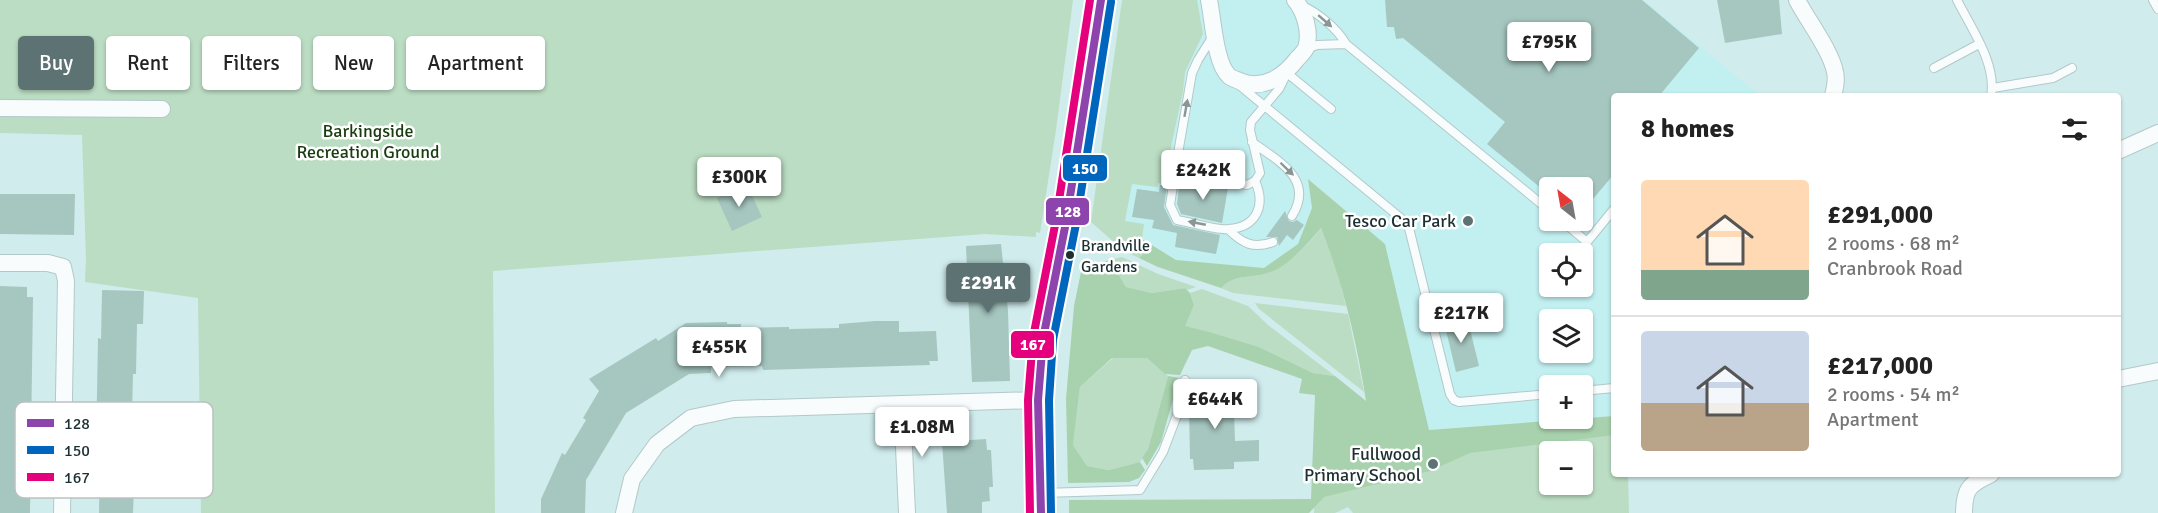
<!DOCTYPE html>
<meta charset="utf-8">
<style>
:root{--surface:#fff;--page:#f2f2f2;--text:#222;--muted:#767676;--line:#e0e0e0;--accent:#5c7273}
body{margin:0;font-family:Signika,sans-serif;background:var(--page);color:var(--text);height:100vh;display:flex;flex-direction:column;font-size:22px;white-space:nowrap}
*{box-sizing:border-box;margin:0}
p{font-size:20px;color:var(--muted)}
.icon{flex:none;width:33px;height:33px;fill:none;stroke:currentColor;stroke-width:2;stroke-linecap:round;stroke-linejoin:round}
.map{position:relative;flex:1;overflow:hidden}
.drawer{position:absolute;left:1611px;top:93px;width:510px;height:384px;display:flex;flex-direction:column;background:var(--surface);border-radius:6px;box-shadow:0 2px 4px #0004}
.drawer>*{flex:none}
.guide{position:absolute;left:18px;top:36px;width:570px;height:54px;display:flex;gap:12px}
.needle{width:39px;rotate:329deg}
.buttons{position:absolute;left:1539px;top:177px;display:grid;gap:12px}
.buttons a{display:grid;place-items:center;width:54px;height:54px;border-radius:6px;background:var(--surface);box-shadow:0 2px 4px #0004;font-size:30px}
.price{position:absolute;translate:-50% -51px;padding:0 14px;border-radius:6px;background:#fff;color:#222;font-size:20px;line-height:39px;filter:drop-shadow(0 2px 3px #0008)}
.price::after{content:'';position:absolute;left:50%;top:36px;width:18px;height:14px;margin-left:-9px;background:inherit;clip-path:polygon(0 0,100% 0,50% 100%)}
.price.selected{background:var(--accent);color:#fff}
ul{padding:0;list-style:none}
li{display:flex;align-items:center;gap:18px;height:150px;padding:0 30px}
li+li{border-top:2px solid var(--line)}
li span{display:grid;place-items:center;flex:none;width:168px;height:120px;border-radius:6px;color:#555}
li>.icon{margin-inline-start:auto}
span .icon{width:72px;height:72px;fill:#fffc;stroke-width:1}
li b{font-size:26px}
h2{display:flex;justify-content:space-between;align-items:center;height:72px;padding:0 30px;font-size:26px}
.pill{padding:0 21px;border-radius:6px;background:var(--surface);box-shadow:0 2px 4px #0004;font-size:21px;line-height:54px}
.pill.selected{background:var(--accent);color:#fff}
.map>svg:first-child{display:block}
.built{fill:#c2eff0;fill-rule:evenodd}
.green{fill:#bbddc3;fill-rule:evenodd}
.forest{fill:#a8d2ad}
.building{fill:#a6c7c0}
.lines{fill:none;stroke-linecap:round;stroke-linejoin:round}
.service-casing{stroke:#b3c8c9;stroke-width:10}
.minor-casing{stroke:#b3c8c9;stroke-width:18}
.primary-casing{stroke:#bdcacb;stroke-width:28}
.service{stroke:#f8fcfc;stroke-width:8}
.minor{stroke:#f8fcfc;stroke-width:16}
.primary{stroke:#dfeaee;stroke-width:27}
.bus-1-casing{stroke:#fff;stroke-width:12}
.bus-2-casing{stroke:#fff;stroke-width:12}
.bus-3-casing{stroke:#fff;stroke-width:12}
.bus-1{stroke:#8e44ad;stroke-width:8}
.bus-2{stroke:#0065bd;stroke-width:8}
.bus-3{stroke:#e5007d;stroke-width:8}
.oneway{fill:#8a9696}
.poi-dot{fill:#5c7273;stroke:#fff;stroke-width:2}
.bus-dot{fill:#1d3031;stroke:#fff;stroke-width:2}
.labels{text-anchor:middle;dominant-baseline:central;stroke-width:5;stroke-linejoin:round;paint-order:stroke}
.bus-label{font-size:16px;fill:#1d3031;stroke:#fff;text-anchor:start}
.park-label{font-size:18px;fill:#183c0e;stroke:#fff}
.poi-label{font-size:18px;fill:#1d3031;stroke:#fff;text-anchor:end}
.key{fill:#fff;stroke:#bbc1c1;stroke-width:1.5}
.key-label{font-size:16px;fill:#1d3031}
.line-badge{stroke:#fff;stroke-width:2}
.badge-label{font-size:16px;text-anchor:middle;font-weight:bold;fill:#fff}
</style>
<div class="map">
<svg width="2158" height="513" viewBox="0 0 2158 513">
<rect width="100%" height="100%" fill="#d1eced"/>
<path class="built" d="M 1187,0 L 1644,0 L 1760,96 L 1614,96 L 1614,416 L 1583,418 L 1582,386 L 1550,386 L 1550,418 L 1579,419 L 1429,430 L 1385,244 L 1309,179 L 1312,208 L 1298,244 L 1264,268 L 1176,260 L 1119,222 ZM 1550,188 L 1582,188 L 1582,220 L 1550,220 ZM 1550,254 L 1582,254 L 1582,286 L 1550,286 ZM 1550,320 L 1582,320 L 1582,352 L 1550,352 Z"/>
<path class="green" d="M 0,0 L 1073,0 L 1056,130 L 1040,233 L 1036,232 L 1036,237 L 985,234 L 493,271 L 495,513 L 201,513 L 198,298 L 85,282 L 86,258 L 82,135 L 0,133 Z
M 1122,0 L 1197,0 L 1203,34 L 1185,72 L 1183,91 L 1163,184 L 1158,183 L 1157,187 L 1132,184 L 1125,221 L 1144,224 L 1141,245 L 1144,253 L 1139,258 L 1124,251 L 1091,222 Z
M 1321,228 L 1336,267 L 1346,306 L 1233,293 L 1221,288 C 1236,273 1250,279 1268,273 C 1286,267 1310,243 1321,228 Z
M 1122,257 L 1158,274 L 1196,287 L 1187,290 L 1185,288 L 1152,293 L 1126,287 L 1110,260 Z
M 1202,289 L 1248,306 L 1268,325 L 1335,376 L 1313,373 L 1259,347 L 1210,332 L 1184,326 L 1194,305 L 1190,293 Z
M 1255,303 L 1348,314 L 1364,392 L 1259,309 Z
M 1113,358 L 1147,358 L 1168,376 L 1148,449 L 1140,462 L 1109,470 L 1087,466 L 1073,445 L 1080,387 Z
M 1614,434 L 1614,474 L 1628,474 L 1629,513 L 1353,513 L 1348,507 L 1335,513 L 1314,513 L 1316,454 ZM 1550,452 L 1582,452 L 1582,484 L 1550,484 Z"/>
<path class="forest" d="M 1308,179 L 1385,244 L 1429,430 L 1614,416 L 1614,435 L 1470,453 L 1430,471 L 1324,497 L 1309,513 L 1069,513 L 1069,500 L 1311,499 L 1315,395 L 1299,393 L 1302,379 L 1208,346 L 1192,350 L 1180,375 L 1165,374 L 1147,358 L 1112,358 L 1080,387 L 1073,445 L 1087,466 L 1109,470 L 1140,462 L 1145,470 L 1139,478 L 1129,482 L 1068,483 L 1066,399 L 1074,306 L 1082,267 L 1110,260 L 1126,287 L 1152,293 L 1185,288 L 1190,293 L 1194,305 L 1185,326 L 1210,332 L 1259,347 L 1313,373 L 1335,376 L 1366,401 C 1357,343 1343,283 1321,228 C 1308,243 1288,267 1268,273 C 1250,279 1236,273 1221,288 L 1158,267 L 1139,258 L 1144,253 L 1141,245 L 1142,239 L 1176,260 L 1264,268 L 1298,244 L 1312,208 Z
M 1168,376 L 1179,378 L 1161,442 L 1147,466 L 1142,458 L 1148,449 Z"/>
<path class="building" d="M 1385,0 L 1642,0 L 1699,48 L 1659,96 L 1614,96 L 1614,174 L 1582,212 L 1582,188 L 1541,188 L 1487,144 L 1505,122 L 1403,38 L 1396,39 L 1394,27 L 1387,27 Z
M 1717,0 L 1779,0 L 1782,34 L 1725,43 Z
M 1186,181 L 1228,188 L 1222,223 L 1181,214 L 1177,204 L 1179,187 L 1185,188 Z
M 747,185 L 762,217 L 732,231 L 717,198 Z
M 1160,185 L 1167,185 L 1164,207 L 1173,225 L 1220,235 L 1216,254 L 1175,247 L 1177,233 L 1152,228 L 1154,220 L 1132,217 L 1137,189 L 1159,192 Z
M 0,194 L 75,194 L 74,235 L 0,234 Z
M 1285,211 L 1289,221 L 1293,222 L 1297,220 L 1304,225 L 1293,240 L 1287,235 L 1279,246 L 1277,237 L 1266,237 Z
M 1001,244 L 1008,311 L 1010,381 L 972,382 L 966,246 Z
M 0,286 L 27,287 L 27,297 L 33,297 L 30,513 L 0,513 Z
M 102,290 L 144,291 L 143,324 L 137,324 L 136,374 L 133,374 L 132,413 L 135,413 L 135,426 L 144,426 L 144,461 L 150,461 L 150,489 L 134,488 L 133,513 L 99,513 L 100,447 L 96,447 L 98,338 L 101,339 Z
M 1467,317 L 1479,366 L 1456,372 L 1444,322 Z
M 875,321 L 899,321 L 899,332 L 936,331 L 938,361 L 929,361 L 930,365 L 763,370 L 762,366 L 711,367 L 711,373 L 689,374 L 626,413 L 586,480 L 585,513 L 541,513 L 541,499 L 562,453 L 565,455 L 586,420 L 583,418 L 599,391 L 589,379 L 656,338 L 658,341 L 686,323 L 727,322 L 727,324 L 741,324 L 741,328 L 789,327 L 789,329 L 839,328 L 839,324 Z
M 1222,379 L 1223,410 L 1234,410 L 1235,441 L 1259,440 L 1259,461 L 1234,462 L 1234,469 L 1194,470 L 1193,459 L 1190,459 L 1189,408 L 1192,408 L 1191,380 Z
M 986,439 L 987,450 L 991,450 L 993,487 L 989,487 L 990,501 L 982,502 L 982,513 L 947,513 L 942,442 Z"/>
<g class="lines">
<g class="service-casing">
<path id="service" d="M 1957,0 C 1971,28 1997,64 1991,96
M 2153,0 L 2158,9
M 1301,5 C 1318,13 1337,28 1346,44 L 1550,211
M 1213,36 L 1198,60 L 1192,73 L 1176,165 L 1178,171 L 1183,174 L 1247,185 L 1255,181 L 1260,173 L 1250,130 L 1251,122 L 1279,89 L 1287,73 L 1331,109
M 1306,49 L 1317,45 L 1346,44
M 1934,68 L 1979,44
M 1239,85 L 1408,224 L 1450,394 L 1454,400 L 1459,402 L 1550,394
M 1993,88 L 2053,78 L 2072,68
M 1252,142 C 1278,161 1315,179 1292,216
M 1176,166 L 1170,205 L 1177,220 C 1190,222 1218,231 1229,229 C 1257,227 1266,205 1255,181
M 1561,220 L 1587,242 L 1614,209
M 1229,230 C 1243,244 1254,249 1273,242
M 1582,391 L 1614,388
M 1043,493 L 1140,490 L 1163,452 L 1179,410 L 1185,380"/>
</g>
<g class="minor-casing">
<path id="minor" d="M 1209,0 C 1213,19 1215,63 1229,76 C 1232,79 1238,80 1242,82 C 1264,90 1284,76 1297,59 C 1300,56 1304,52 1306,48 C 1311,33 1305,12 1295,0
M 1797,0 C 1808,21 1831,51 1835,72 C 1837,80 1835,88 1833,96
M 0,108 L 162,109
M 2118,151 L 2158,133
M 0,263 L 48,263 L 63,267 L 66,281 L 62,513
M 2118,379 L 2158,371
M 902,404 L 907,513
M 624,513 L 632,479 L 657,444 L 691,418 L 734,409 L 1038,400
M 1964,513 C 1964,488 1970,484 1991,474"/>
</g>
<g class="primary-casing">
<path id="primary" d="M 1041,513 L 1038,400 L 1043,339 L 1066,222 L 1101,0"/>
</g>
<use href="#service" class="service"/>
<use href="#minor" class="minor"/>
<use href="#primary" class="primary"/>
<g class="bus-1-casing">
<path id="bus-1" d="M 1041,513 L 1038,400 L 1043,339 L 1066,222 L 1101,0"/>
</g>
<g class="bus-2-casing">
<path id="bus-2" d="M 1051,513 L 1049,400 L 1053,340 L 1076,224 L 1111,2"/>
</g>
<g class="bus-3-casing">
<path id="bus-3" d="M 1030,513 L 1028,400 L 1033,338 L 1056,220 L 1090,0"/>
</g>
<use href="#bus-1" class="bus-1"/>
<use href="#bus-2" class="bus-2"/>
<use href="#bus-3" class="bus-3"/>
</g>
<defs><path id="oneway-solid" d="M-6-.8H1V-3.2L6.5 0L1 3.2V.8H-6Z" transform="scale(1.5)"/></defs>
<g class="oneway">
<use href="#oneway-solid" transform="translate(1325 21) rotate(41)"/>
<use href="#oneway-solid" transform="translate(1186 108) rotate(-80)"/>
<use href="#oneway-solid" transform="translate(1287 169) rotate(44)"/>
<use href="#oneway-solid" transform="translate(1197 223) rotate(-169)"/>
</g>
<g class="poi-dot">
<circle cx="1468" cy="221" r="6"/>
<circle cx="1433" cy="464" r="6"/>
</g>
<circle class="bus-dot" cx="1070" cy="255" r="5"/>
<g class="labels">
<g class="bus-label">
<text x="1081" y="246">Brandville<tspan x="1081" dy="21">Gardens</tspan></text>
</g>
<g class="park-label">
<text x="368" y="131">Barkingside<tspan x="368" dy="21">Recreation Ground</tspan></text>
</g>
<g class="poi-label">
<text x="1456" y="221">Tesco Car Park</text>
<text x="1421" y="454">Fullwood<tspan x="1421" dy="21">Primary School</tspan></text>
</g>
</g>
<rect x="15" y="402" width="198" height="96" rx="9" class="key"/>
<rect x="27" y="419" width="27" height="8" fill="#8e44ad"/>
<rect x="27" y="446" width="27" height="8" fill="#0065bd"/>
<rect x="27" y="473" width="27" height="8" fill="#e5007d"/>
<g class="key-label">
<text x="64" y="429">128</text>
<text x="64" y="456">150</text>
<text x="64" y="483">167</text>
</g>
<g class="line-badge">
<rect x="1062" y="154" width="46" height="28" rx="6" fill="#0065bd"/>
<rect x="1045" y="197" width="45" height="29" rx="6" fill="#8e44ad"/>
<rect x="1010" y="330" width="45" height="29" rx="6" fill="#e5007d"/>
</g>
<g class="badge-label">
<text x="1085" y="174">150</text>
<text x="1068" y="217">128</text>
<text x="1033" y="350">167</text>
</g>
</svg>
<div class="buttons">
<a><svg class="needle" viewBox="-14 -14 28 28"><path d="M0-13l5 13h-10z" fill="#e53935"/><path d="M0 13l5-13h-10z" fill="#767676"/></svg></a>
<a><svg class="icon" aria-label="locate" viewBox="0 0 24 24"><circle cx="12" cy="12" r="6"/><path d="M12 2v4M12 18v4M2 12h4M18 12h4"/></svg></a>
<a><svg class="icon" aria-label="layers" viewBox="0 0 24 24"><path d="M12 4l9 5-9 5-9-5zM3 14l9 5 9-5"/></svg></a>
<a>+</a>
<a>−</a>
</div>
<b class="price" style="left:1549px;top:73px">£795K</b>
<b class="price" style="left:1203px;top:201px">£242K</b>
<b class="price" style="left:739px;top:208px">£300K</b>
<b class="price selected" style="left:988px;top:314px">£291K</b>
<b class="price" style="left:1461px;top:344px">£217K</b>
<b class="price" style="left:719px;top:378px">£455K</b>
<b class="price" style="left:1215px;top:430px">£644K</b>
<b class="price" style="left:922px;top:458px">£1.08M</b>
<div class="guide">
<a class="pill selected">Buy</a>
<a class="pill">Rent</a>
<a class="pill">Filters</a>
<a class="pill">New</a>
<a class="pill">Apartment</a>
</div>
<section class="drawer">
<h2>8 homes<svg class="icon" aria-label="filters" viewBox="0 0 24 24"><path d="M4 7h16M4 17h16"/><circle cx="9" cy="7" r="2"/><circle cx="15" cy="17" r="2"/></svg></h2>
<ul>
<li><span style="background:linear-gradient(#ffd9b3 75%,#7fa58c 0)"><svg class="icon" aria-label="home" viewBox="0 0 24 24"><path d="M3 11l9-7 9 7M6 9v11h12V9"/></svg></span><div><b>£291,000</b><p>2 rooms · 68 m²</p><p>Cranbrook Road</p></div></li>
<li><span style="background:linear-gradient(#c9d6e8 60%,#b9a48a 0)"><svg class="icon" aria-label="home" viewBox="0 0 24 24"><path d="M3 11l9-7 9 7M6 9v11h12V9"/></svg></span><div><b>£217,000</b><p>2 rooms · 54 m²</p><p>Apartment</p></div></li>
</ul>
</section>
</div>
